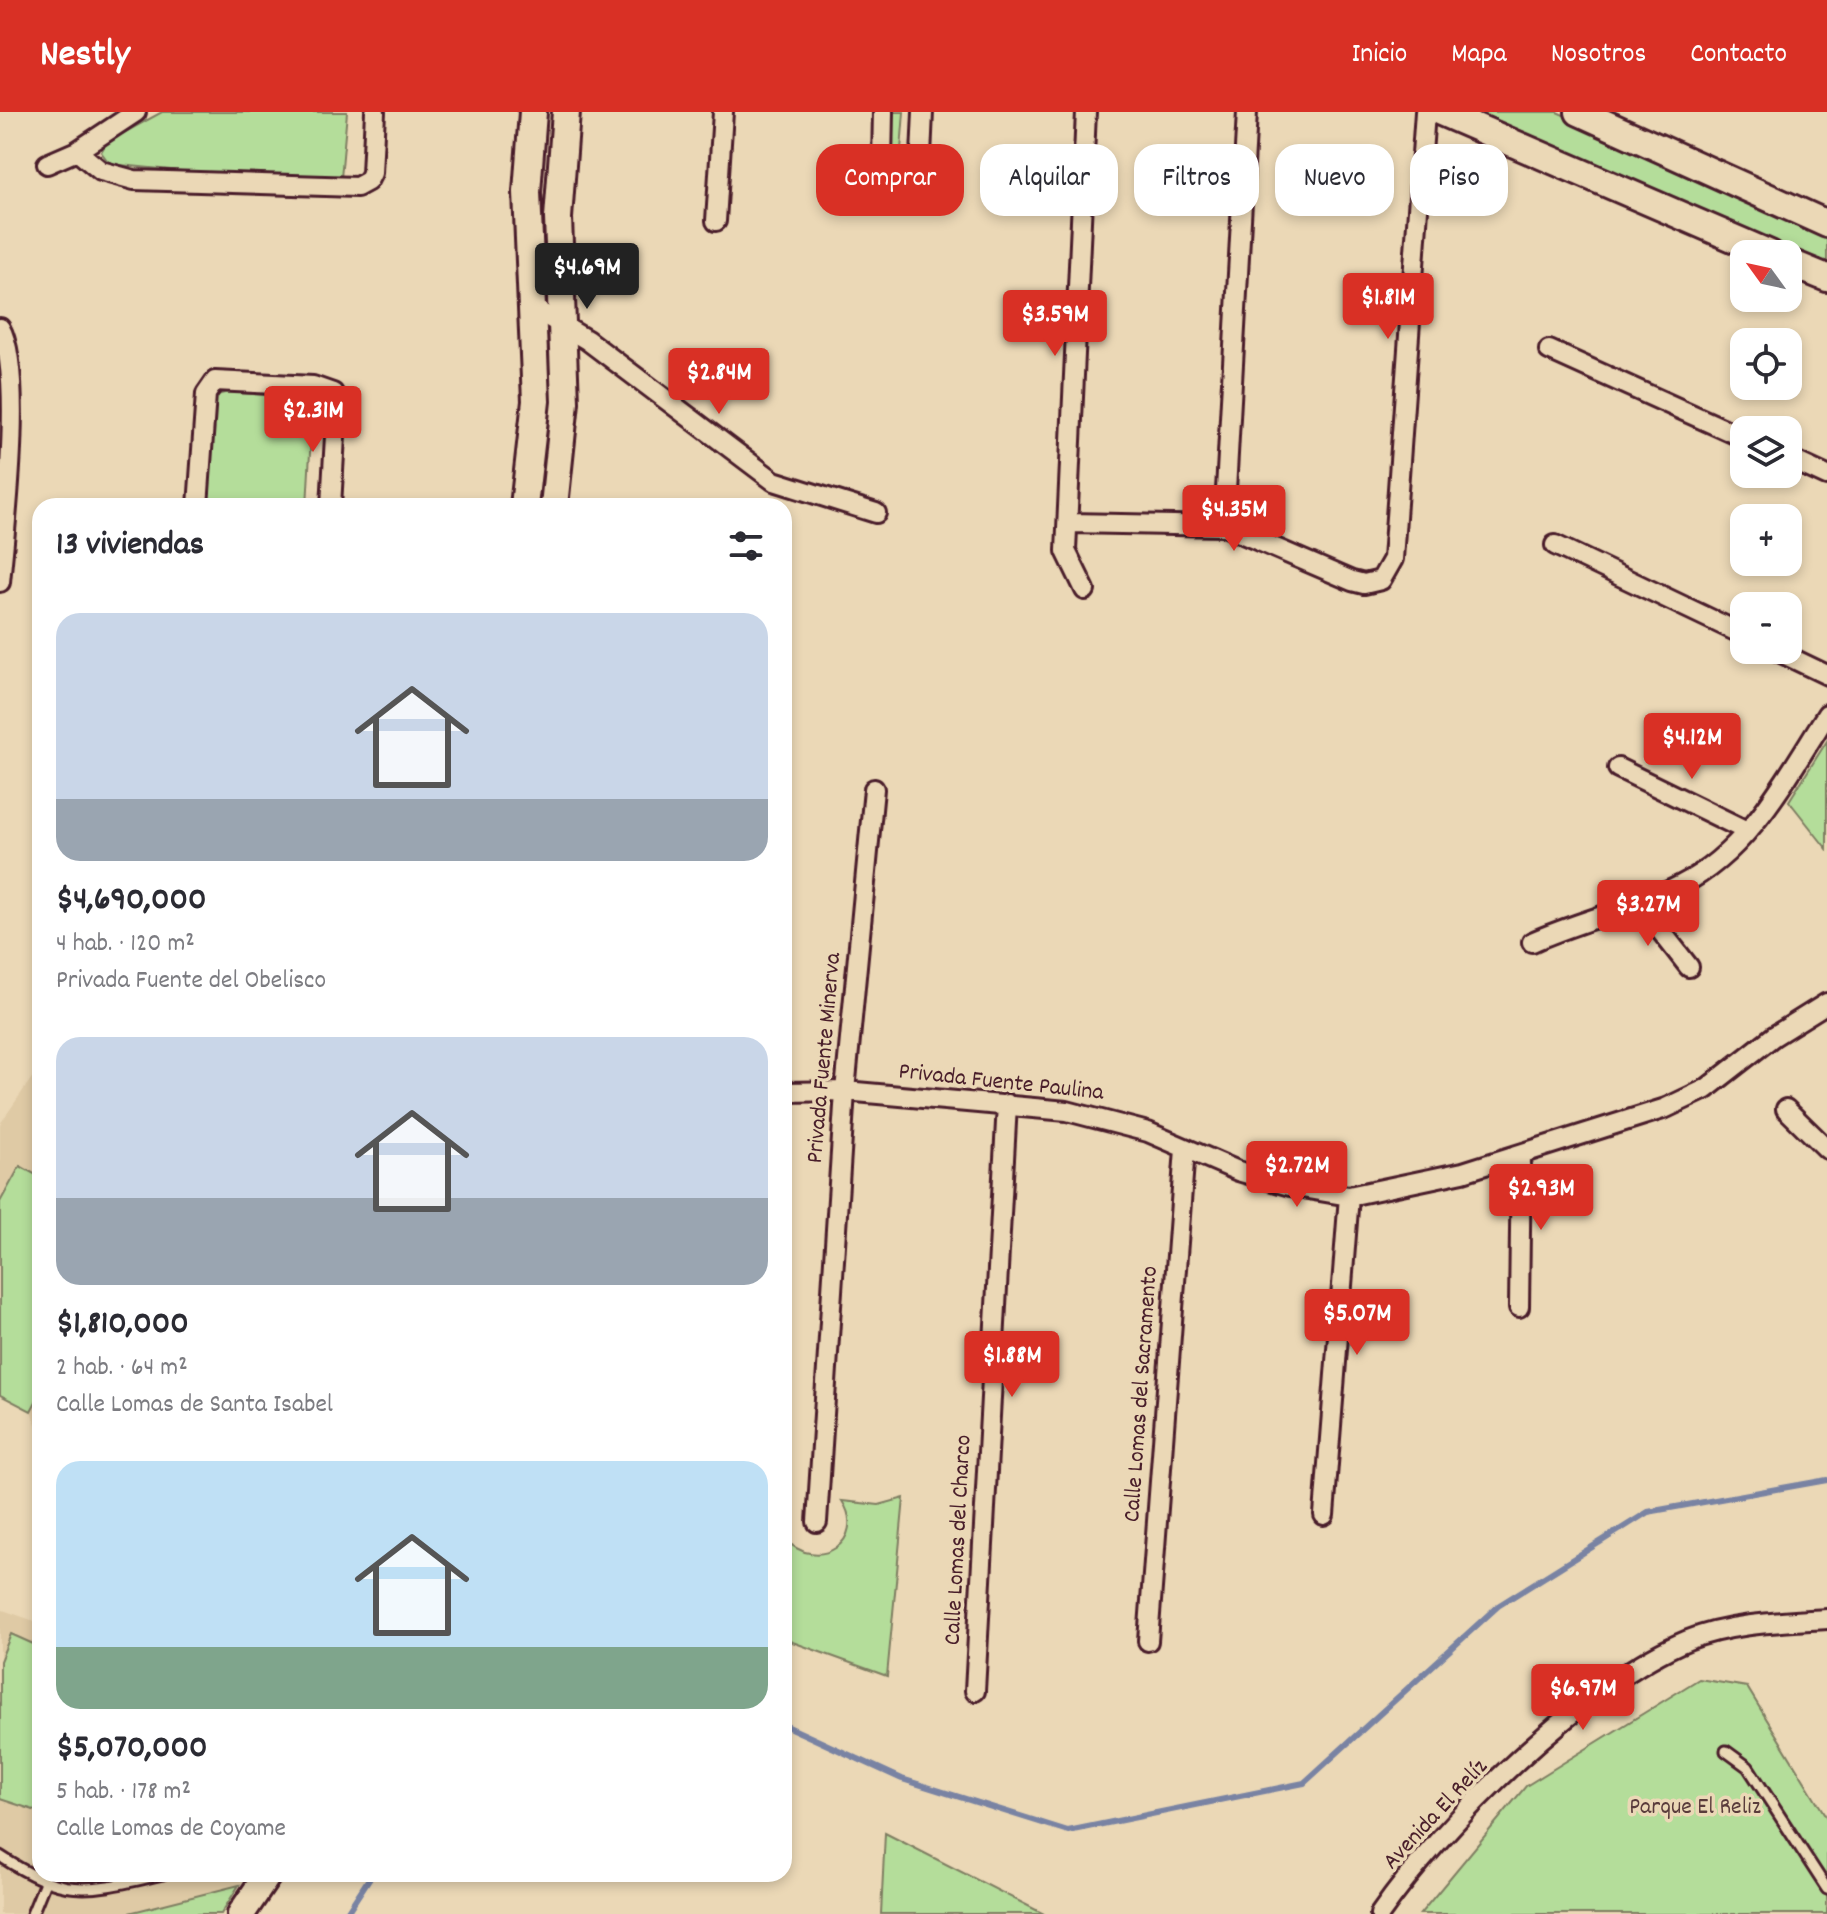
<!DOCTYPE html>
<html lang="es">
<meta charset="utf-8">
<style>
:root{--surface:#fff;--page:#f7f7f7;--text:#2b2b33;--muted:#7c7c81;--accent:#d93025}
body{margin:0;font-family:Dekko,sans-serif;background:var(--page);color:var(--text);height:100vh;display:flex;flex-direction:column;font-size:30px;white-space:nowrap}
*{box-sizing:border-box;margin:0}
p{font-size:26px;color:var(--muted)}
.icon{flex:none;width:44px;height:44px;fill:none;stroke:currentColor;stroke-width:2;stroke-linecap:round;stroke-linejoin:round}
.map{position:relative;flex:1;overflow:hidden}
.details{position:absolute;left:32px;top:386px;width:760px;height:1384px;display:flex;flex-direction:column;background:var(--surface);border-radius:24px;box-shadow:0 4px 12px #0003}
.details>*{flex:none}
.guide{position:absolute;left:816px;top:32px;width:760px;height:72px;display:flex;gap:16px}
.needle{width:52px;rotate:303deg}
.tools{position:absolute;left:1730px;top:128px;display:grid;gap:16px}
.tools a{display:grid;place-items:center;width:72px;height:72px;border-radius:16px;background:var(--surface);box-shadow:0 4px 12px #0003;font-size:40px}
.price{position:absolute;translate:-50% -68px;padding:0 18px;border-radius:8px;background:var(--accent);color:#fff;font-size:26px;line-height:52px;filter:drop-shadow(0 2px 4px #0008)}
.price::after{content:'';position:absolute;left:50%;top:48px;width:24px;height:18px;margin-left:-12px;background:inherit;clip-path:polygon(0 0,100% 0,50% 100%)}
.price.current{background:#222;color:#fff}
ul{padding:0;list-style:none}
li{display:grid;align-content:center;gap:16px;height:424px;padding:0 24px}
li span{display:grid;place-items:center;height:248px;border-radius:24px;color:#555}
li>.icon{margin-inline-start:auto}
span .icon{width:144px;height:144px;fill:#fffc;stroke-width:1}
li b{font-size:34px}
h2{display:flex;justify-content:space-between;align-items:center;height:96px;padding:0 24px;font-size:34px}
.chip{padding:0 28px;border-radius:24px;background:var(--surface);box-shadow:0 4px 12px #0003;font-size:28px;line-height:72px}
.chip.current{background:var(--accent);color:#fff}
header{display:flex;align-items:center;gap:48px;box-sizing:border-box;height:112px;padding:0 40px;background:var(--accent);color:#fff}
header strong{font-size:38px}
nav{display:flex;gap:44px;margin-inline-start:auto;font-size:28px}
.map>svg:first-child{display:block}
.built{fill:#dfcaa5}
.green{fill:#b4dd9a;stroke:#7f7e62;stroke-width:2}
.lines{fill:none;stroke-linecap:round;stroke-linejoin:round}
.stream{stroke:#7983a3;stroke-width:6}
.lane-casing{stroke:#4a1f2b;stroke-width:15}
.street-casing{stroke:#4a1f2b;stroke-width:24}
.secondary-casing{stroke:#4a1f2b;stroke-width:32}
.lane{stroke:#ebd8b6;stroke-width:9}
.street{stroke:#ebd8b6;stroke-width:18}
.secondary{stroke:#ebd8b6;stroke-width:26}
.labels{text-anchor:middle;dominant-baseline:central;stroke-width:7;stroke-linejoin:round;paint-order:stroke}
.street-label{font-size:24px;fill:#4a1f2b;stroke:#ebd8b6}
.park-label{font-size:24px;fill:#5a3c3c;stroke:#ebd8b6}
</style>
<header>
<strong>Nestly</strong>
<nav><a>Inicio</a><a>Mapa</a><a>Nosotros</a><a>Contacto</a></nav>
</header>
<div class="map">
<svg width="1827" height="1802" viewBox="0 0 1827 1802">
<rect width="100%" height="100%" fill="#ebd8b6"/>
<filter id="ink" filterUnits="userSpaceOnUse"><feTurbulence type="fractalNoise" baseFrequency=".0125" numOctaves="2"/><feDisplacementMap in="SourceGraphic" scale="16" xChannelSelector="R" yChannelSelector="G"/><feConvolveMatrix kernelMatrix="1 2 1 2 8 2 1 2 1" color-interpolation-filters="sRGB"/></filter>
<g filter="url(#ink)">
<path class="built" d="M 40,954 L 40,1323 L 31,1299 L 0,1283 L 0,1012 Z
M 0,1497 L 40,1511 L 40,1762 L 247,1762 L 221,1802 L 0,1802 Z"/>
<path class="green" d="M 162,0 L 347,0 L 341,66 L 325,73 L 110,52 L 101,40 L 107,30 Z
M 892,0 L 904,0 L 901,38 L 897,45 L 892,44 Z
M 1478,0 L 1557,0 L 1827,122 L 1827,152 Z
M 228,280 L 313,287 L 307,394 L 206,394 L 210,313 L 217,283 Z
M 1827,629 L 1827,737 L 1789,689 Z
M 20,1054 L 40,1065 L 40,1282 L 31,1299 L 0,1283 L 0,1090 Z
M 904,1386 L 887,1564 L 784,1527 L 784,1426 C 818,1463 868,1428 842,1389 L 879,1393 Z
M 11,1522 L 40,1535 L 40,1700 L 0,1687 L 0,1549 Z
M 1699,1567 L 1747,1575 L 1827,1706 L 1827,1802 L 1420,1802 L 1526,1674 Z
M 885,1721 L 1044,1802 L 881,1802 Z
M 239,1773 L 221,1802 L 125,1802 Z"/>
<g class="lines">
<path class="stream" d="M 784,1613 L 902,1667 L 1068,1719 L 1304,1671 L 1498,1494 L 1648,1400 L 1827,1368
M 346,1802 L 372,1762"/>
<g class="lane-casing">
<path id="lane" d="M 1726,1639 L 1748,1655 L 1827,1777
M 0,1744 C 67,1788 89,1779 163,1762
M 32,1802 L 45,1770"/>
</g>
<g class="street-casing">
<path id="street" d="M 883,0 L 882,50 L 894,62 L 907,63 L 921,44 L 923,0
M 77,39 L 101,59 L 134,68 L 357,75 L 368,69 L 372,61 L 375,0
M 47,52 L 77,39 L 136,0
M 716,109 L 723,0
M 535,197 L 587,228 L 774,369 L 876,401
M 0,216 C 24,258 5,418 0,470
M 1549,238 L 1744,326
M 1788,346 L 1827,364
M 198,394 L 206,282 L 215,269 L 313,274 L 333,281 L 337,289 L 331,394
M 1070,411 L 1224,414 L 1352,469 L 1364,472 L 1381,468 L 1393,447 L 1425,0
M 1224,414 L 1247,0
M 1555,433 L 1744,523
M 1085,478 L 1066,439 L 1086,0
M 1775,538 L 1827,563
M 1618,656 L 1747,719
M 1639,791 L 1689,855
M 1532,830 C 1581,808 1634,797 1681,773 C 1750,738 1787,664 1827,602
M 784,980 L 845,979 L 1067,999 L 1148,1020 L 1238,1059 L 1290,1074 L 1349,1084 L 1463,1060 L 1666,996 L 1706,977 L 1774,924 L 1827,891
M 1786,997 L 1827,1037
M 1519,1195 L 1521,1043
M 1324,1403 L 1349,1084
M 817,1410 L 845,979 L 874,677
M 1148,1529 L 1185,1037
M 975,1579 L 1007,992
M 1380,1802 C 1443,1711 1586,1570 1688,1528 C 1731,1511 1782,1510 1827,1507"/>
</g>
<g class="secondary-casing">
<path id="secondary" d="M 1441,0 L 1770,142
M 1579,0 L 1827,112
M 1788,150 L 1827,166
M 524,394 L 536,289 L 527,80 L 533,0
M 554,394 L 565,290 L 558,106 L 566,0
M 241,1802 L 268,1762"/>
</g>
<use href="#lane" class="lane"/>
<use href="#street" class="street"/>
<use href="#secondary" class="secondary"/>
</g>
</g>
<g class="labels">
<g class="street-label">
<text transform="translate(825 946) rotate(-85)">Privada Fuente Minerva</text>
<text transform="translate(1001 971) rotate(6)">Privada Fuente Paulina</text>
<text transform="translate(1142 1282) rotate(-86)">Calle Lomas del Sacramento</text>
<text transform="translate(959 1428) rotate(-87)">Calle Lomas del Charco</text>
<text transform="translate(1436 1703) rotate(-47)">Avenida El Relíz</text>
</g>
<g class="park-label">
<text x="1695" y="1696">Parque El Reliz</text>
</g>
</g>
</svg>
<div class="tools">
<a><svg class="needle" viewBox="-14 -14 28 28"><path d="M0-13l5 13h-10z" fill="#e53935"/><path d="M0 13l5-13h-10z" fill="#7c7c81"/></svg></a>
<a><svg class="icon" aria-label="locate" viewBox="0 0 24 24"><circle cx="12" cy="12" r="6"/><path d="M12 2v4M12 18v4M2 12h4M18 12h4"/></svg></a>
<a><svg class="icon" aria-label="layers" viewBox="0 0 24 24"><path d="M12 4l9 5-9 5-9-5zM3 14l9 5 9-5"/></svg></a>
<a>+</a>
<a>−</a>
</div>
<b class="price current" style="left:587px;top:199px">$4.69M</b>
<b class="price" style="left:1388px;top:229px">$1.81M</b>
<b class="price" style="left:1055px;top:246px">$3.59M</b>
<b class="price" style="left:719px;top:304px">$2.84M</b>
<b class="price" style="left:313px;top:342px">$2.31M</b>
<b class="price" style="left:1234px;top:441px">$4.35M</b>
<b class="price" style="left:1692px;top:669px">$4.12M</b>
<b class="price" style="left:1648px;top:836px">$3.27M</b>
<b class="price" style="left:1297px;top:1097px">$2.72M</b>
<b class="price" style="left:1541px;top:1120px">$2.93M</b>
<b class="price" style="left:1357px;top:1245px">$5.07M</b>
<b class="price" style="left:1012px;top:1287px">$1.88M</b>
<b class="price" style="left:1583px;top:1620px">$6.97M</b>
<div class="guide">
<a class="chip current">Comprar</a>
<a class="chip">Alquilar</a>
<a class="chip">Filtros</a>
<a class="chip">Nuevo</a>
<a class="chip">Piso</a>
</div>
<section class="details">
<h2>13 viviendas<svg class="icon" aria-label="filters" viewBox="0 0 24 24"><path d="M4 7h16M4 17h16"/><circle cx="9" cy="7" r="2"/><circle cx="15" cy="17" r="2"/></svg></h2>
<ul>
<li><span style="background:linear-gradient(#c9d6e8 75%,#9aa5b1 0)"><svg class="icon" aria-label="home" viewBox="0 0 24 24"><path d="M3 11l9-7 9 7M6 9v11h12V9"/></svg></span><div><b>$4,690,000</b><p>4 hab. · 120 m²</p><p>Privada Fuente del Obelisco</p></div></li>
<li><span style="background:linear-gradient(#c9d6e8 65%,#9aa5b1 0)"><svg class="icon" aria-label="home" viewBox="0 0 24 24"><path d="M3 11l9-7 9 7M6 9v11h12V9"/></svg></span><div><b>$1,810,000</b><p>2 hab. · 64 m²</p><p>Calle Lomas de Santa Isabel</p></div></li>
<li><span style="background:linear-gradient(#bfe0f5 75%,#7fa58c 0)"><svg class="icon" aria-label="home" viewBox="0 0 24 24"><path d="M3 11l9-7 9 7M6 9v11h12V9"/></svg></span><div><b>$5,070,000</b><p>5 hab. · 178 m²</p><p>Calle Lomas de Coyame</p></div></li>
</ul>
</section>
</div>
